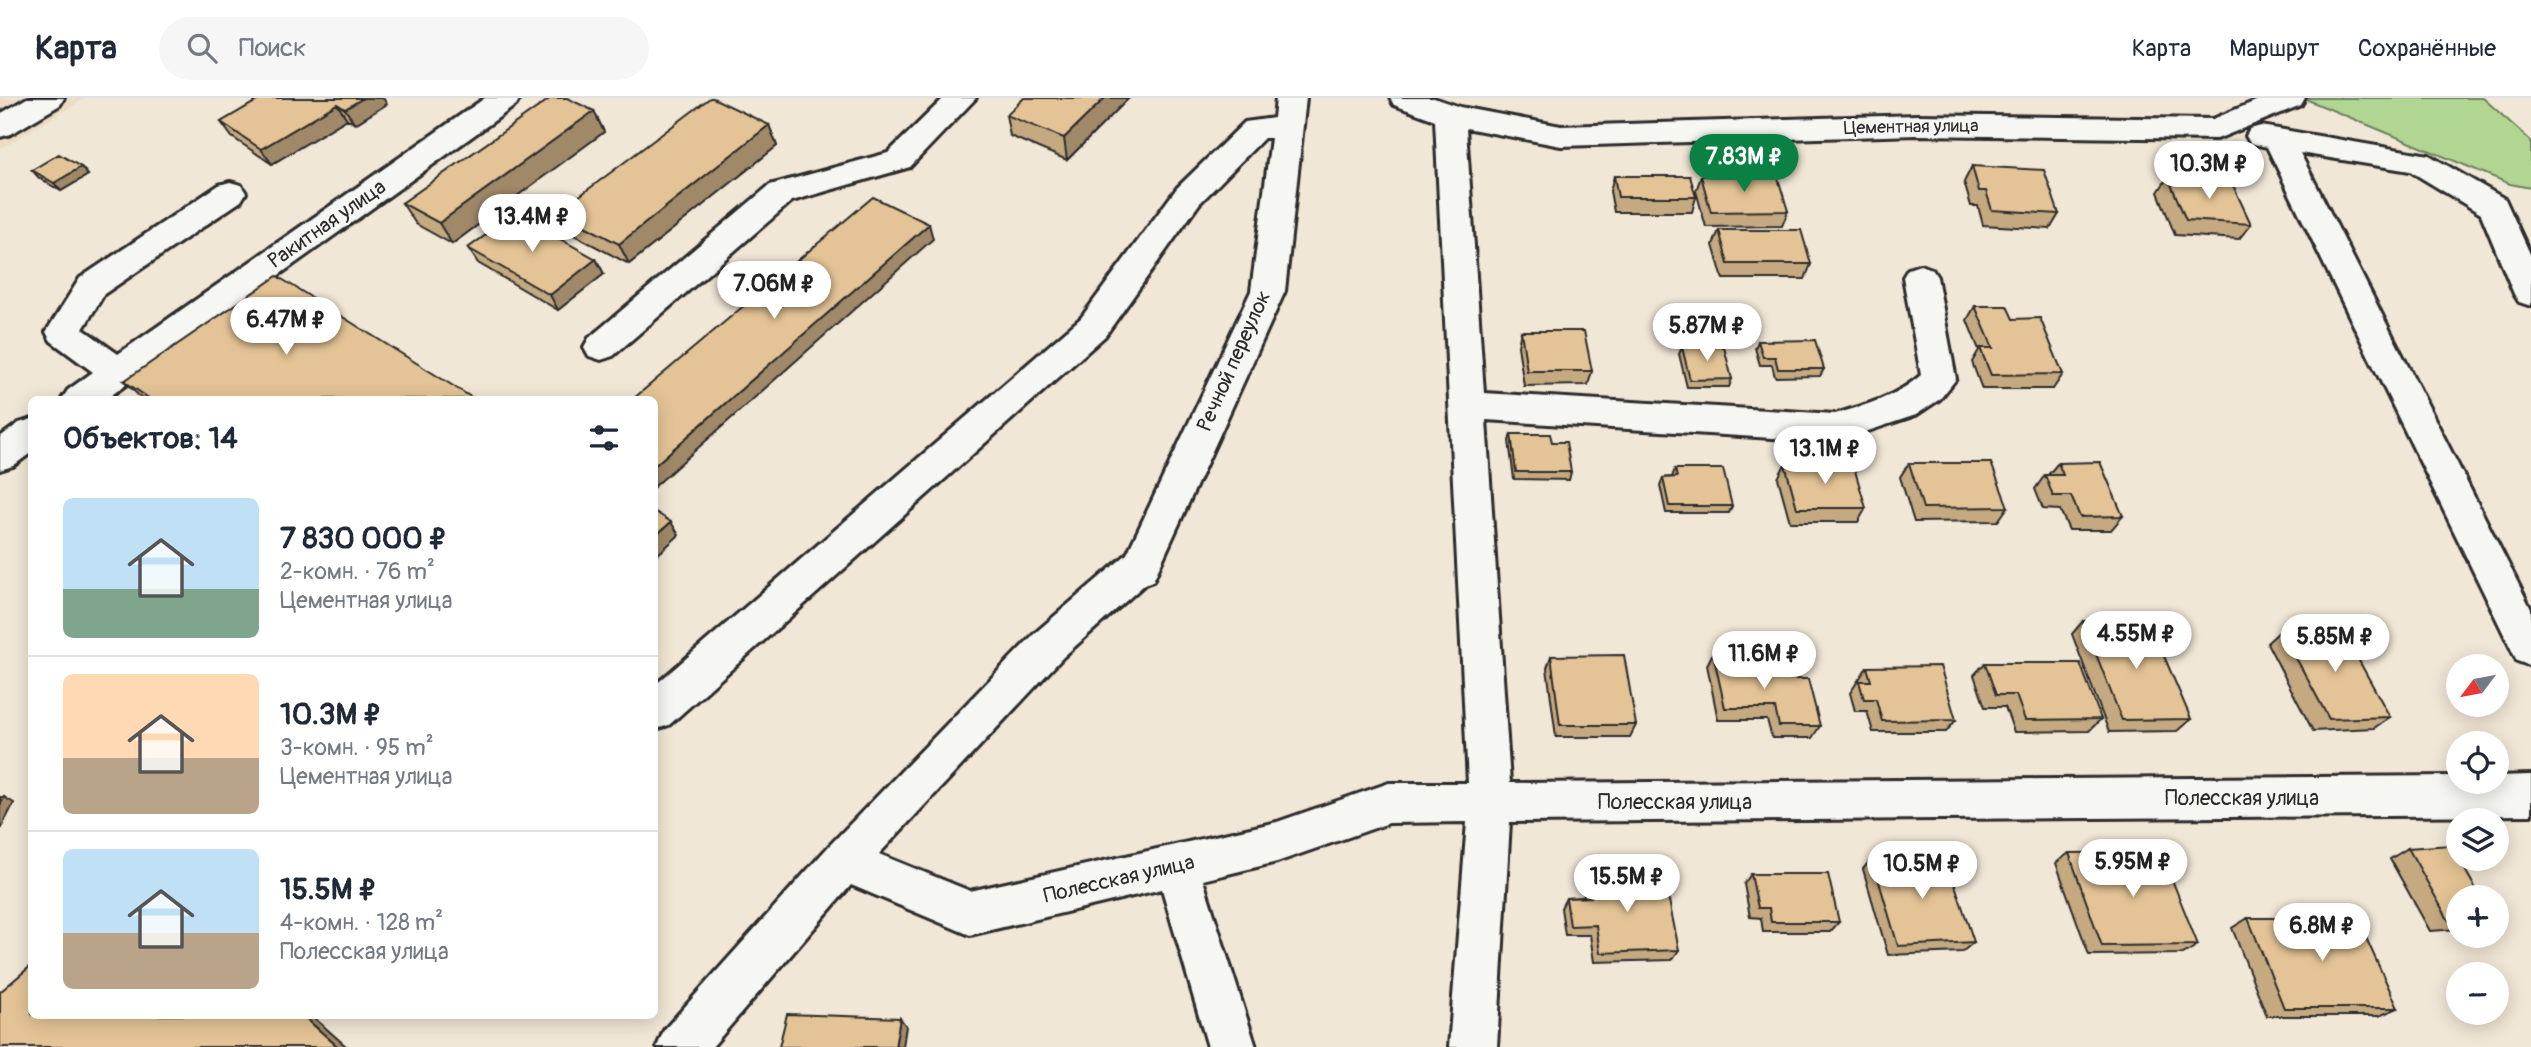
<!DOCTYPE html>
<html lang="ru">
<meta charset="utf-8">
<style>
:root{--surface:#fff;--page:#f6f6f7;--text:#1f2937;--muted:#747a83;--line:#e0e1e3;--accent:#0b8043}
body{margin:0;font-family:Pangolin,sans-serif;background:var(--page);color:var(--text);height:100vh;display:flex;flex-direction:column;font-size:26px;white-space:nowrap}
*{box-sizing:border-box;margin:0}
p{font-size:23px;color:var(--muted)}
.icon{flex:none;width:38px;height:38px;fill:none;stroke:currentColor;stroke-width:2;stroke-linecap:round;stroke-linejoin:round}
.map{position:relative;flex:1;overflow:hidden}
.drawer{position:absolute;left:28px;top:298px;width:630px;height:623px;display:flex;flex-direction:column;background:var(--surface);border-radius:10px;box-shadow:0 4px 18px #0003}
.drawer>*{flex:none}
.needle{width:46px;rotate:238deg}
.fabs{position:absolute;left:2446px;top:556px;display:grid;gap:14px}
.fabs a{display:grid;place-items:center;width:63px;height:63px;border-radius:50%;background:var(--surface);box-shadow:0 4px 18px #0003;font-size:35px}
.price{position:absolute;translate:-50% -60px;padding:0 16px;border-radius:24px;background:#fff;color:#222;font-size:23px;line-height:46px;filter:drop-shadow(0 2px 4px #0008)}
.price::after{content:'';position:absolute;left:50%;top:42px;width:21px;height:16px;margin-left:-10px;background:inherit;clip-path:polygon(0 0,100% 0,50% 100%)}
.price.active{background:var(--accent);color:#fff}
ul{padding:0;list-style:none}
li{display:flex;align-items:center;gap:21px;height:175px;padding:0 35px}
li+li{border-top:2px solid var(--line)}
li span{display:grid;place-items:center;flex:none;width:196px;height:140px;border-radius:10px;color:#555}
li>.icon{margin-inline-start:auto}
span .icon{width:84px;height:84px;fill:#fffc;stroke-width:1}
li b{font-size:30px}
h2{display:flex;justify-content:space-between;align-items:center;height:84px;padding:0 35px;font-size:30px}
header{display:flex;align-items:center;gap:42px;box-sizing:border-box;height:98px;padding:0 35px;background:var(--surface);border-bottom:2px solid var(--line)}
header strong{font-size:33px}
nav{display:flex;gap:38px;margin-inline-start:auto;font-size:24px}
.search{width:490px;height:63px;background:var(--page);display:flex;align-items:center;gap:18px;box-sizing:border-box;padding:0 24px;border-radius:38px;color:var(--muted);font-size:26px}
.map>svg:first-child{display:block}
.built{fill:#eddcc3}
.green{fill:#b1d692;stroke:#6e805e;stroke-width:2}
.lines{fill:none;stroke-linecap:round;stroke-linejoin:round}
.minor-casing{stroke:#2b2b2b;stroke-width:6}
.minor{fill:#f6f6f2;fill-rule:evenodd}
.wall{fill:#c4a981;stroke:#2b2b2b;stroke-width:2}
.shaded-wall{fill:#a08969;stroke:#2b2b2b;stroke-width:2}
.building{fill:#e4c496;stroke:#2b2b2b;stroke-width:2}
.labels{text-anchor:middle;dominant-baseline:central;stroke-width:5;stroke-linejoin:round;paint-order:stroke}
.far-street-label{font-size:18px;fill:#2b2b2b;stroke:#f6f6f2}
.street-label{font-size:21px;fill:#2b2b2b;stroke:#f6f6f2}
</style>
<header>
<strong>Карта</strong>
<div class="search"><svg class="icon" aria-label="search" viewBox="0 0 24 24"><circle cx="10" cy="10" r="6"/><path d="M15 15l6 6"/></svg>Поиск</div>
<nav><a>Карта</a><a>Маршрут</a><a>Сохранённые</a></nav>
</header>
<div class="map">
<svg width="2531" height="949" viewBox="0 0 2531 949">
<rect width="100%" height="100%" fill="#f1e7d6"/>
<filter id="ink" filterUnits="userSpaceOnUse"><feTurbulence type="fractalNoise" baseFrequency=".0143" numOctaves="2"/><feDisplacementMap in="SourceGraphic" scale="14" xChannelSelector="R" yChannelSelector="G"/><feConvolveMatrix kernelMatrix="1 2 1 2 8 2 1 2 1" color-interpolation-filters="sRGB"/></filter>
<g filter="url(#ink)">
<path class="built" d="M 0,0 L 86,0 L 0,51 Z"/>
<path class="green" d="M 2303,0 L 2483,0 L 2531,43 L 2531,90 L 2510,86 Z"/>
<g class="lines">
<g class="minor-casing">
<path id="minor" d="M 27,0 L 64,0 L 60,7 L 11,36 L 0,39 L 0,16 Z
M 485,0 L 520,0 L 516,7 L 106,301 L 62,301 L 68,292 L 93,274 L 51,243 L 46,234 L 80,180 L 219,87 L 230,84 L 241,87 L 246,95 L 241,103 L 104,196 L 83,231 L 118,256 Z
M 944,0 L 976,0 L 910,69 L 792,103 L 613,258 L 601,262 L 589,258 L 584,249 L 589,240 L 770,87 L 888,55 Z
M 1276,0 L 1306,0 L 1285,193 L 1153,483 L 1145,486 L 1063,559 L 879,756 L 970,793 L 1277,724 L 1389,685 L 1468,685 L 1435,22 L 1394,7 L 1390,0 L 1434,0 L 1460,9 L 1561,28 L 1917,17 L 2213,21 L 2263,0 L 2305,0 L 2301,7 L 2217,41 L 1917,37 L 1561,48 L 1466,30 L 1484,295 L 1835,316 C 1866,307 1896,299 1921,277 L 1903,179 L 1908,171 L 1920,167 L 1932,171 L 1937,179 L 1956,281 L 1940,301 L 1916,317 L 1835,344 L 1486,322 L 1510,685 L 2459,678 L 2459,684 L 2497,684 L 2497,678 L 2531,677 L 2531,717 L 1510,724 L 1497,949 L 1449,949 L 1467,724 L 1389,725 L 1277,764 L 1203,782 L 1256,949 L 1208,949 L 1162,791 L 970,837 L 851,787 L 712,949 L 657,949 L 664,932 L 829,748 L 1035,535 L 1127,456 L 1251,193 L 1271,40 L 1264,40 L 1199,106 L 1105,238 L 669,627 L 654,632 L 654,588 L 1081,220 L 1177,90 L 1245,24 L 1274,20 Z
M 2261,28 L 2429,57 L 2505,101 L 2531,158 L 2531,208 L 2519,204 L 2514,196 L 2481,116 L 2410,73 L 2300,55 L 2531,511 L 2531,568 L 2517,563 L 2267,49 L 2250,45 L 2246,38 L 2250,31 Z
M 32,321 L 32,354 L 13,368 L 0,372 L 0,339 L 19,325 Z"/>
</g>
<use href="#minor" class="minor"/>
</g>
<path class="wall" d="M 262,0 L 383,0 L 387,6 L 355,26 L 347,21 L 272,66 L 232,39 L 221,24 Z
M 1129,0 L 1067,62 L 1010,38 L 1006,17 Z
M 594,13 L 604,34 L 452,146 L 416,126 L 402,105 Z
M 769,27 L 777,48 L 629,166 L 570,135 L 558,114 Z
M 1972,68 L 2059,116 L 2050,131 L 1983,127 L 1978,108 L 1971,108 L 1964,84 Z
M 81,69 L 88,77 L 61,93 L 39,80 L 32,72 Z
M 1614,78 L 1696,99 L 1692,114 L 1614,114 L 1610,93 Z
M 1701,78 L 1788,113 L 1782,128 L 1706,129 L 1696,93 Z
M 2168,79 L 2251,126 L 2239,141 L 2175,137 L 2158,94 Z
M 1719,132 L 1811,166 L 1805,181 L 1723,181 L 1713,147 Z
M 468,150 L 596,161 L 604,176 L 558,212 L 478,165 Z
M 1975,208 L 2013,221 L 2063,276 L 2053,291 L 1982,291 L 1972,264 L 1979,252 L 1967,222 Z
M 1521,233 L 1592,273 L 1588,287 L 1524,288 L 1518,248 Z
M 1758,243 L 1824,271 L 1820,278 L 1775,279 L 1772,267 L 1760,267 L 1755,250 Z
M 1682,249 L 1732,281 L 1729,289 L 1687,289 L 1679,256 Z
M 124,283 L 474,301 L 144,301 L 138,297 Z
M 1511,336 L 1552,344 L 1571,374 L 1569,382 L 1514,381 L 1509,343 Z
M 1909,365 L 2008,409 L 1998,423 L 1914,424 L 1900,379 Z
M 2058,365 L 2123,418 L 2111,432 L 2069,432 L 2060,412 L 2043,411 L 2035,391 L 2045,377 L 2048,377 Z
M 1785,366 L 1866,410 L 1858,424 L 1790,424 L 1778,380 Z
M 1675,371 L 1732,408 L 1729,415 L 1666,415 L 1660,387 L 1663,380 L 1672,379 Z
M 2083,523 L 2191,621 L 2177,633 L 2109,634 L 2072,536 Z
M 2281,532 L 2390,619 L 2374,630 L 2313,633 L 2267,545 Z
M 1713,555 L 1762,581 L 1820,628 L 1812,640 L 1772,640 L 1767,622 L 1718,622 L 1707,567 Z
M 1551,558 L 1636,627 L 1630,639 L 1556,639 L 1547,570 Z
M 1985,565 L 2101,621 L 2089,633 L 2014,634 L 2005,609 L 1985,609 L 1974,577 Z
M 1867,569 L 1956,622 L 1946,634 L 1873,634 L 1867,613 L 1855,613 L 1850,595 Z
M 2408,750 L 2459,800 L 2459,831 L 2430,833 L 2390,761 Z
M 2069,755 L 2198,847 L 2183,856 L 2089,857 L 2056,765 Z
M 1872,760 L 1974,844 L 1962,854 L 1888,857 L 1863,771 Z
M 1751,776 L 1839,824 L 1830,834 L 1763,834 L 1761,820 L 1750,819 L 1744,786 Z
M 1588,781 L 1679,852 L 1672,862 L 1594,864 L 1590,837 L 1565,837 L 1561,810 L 1566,800 L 1584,799 L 1583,791 Z
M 2248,820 L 2398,910 L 2379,918 L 2267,918 L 2232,830 Z"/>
<path class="shaded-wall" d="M 363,0 L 383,0 L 387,6 L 355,26 L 345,11 Z
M 1105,0 L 1129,0 L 1067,62 L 1064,40 Z
M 337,6 L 347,21 L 272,66 L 261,51 Z
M 594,13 L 604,34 L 452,146 L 439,125 Z
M 769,27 L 777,48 L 629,166 L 619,146 Z
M 81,69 L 88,77 L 61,93 L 54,85 Z
M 929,126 L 933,141 L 654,389 L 654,368 Z
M 596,161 L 604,176 L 558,212 L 550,197 Z
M 671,424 L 679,437 L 654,460 L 654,439 Z
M 4,699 L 14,705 L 0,732 L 0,707 Z
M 302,917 L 311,917 L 347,949 L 338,949 Z
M 900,920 L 906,928 L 903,949 L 895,949 Z"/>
<path class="building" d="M 262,0 L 363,0 L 345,11 L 337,6 L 261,51 L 221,24 Z
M 551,0 L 567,0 L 594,13 L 439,125 L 402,105 Z
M 710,0 L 713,0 L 769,27 L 619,146 L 558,114 Z
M 1024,0 L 1105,0 L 1064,40 L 1006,17 Z
M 59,56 L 81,69 L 54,85 L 32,72 Z
M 1972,68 L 2044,72 L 2059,116 L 1992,112 L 1986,93 L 1979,93 Z
M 1777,77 L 1788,113 L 1711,114 L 1701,78 Z
M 1614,78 L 1690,78 L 1696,99 L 1618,99 Z
M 2168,79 L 2231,83 L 2251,126 L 2186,122 Z
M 873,99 L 929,126 L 654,368 L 654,301 L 633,301 Z
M 515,116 L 596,161 L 550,197 L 468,150 Z
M 1719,132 L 1801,132 L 1811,166 L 1728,166 Z
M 277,178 L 474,301 L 150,301 L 124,283 Z
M 1975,208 L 2007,208 L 2013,221 L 2040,220 L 2063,276 L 1991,277 L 1980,250 L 1993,250 Z
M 1521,233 L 1584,233 L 1592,273 L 1527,273 Z
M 1815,242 L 1824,271 L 1778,271 L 1775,259 L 1763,259 L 1758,243 Z
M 1682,249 L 1724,249 L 1732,281 L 1690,282 Z
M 1511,336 L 1550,336 L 1552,344 L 1566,344 L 1571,374 L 1516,374 Z
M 2100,364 L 2123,418 L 2080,419 L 2071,398 L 2053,398 L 2045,377 L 2063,377 L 2058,365 Z
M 1909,365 L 1991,365 L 2008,409 L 1923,410 Z
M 1785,366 L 1853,366 L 1866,410 L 1797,410 Z
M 1675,371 L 1723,371 L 1732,408 L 1669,408 L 1663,380 L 1677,379 Z
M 654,413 L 671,424 L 654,439 Z
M 2083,523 L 2149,523 L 2191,621 L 2122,622 Z
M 2341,530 L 2390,619 L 2329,621 L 2281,532 Z
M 1713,555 L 1755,555 L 1762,581 L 1808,581 L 1820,628 L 1779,628 L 1775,610 L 1725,610 Z
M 1624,557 L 1636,627 L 1560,627 L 1551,558 Z
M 1985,565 L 2080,565 L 2101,621 L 2025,622 L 2016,597 L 1996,597 Z
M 1940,568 L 1956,622 L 1882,623 L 1876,601 L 1864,601 L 1859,583 L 1871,583 L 1867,569 Z
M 0,699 L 4,699 L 0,707 Z
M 2451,747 L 2481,800 L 2459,800 L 2459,823 L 2449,823 L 2408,750 Z
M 2161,754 L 2198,847 L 2102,848 L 2069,755 Z
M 1945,757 L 1974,844 L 1898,848 L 1872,760 Z
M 1751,776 L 1828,776 L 1839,824 L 1771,824 L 1769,810 L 1758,810 Z
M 1664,778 L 1679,852 L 1600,855 L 1596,827 L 1570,828 L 1566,800 L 1591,799 L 1588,781 Z
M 2248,820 L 2357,820 L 2398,910 L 2284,910 Z
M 32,867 L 32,917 L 302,917 L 338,949 L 0,949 L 0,894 Z
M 787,916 L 900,920 L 895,949 L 779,949 Z"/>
</g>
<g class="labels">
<g class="far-street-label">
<text transform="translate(1911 29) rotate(-1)">Цементная улица</text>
</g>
<g class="street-label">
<text transform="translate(327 126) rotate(-35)">Ракитная улица</text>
<text transform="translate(1234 263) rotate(-66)">Речной переулок</text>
<text x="2242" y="700">Полесская улица</text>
<text x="1675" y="704">Полесская улица</text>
<text transform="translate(1119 781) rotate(-13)">Полесская улица</text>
</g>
</g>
</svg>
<div class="fabs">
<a><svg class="needle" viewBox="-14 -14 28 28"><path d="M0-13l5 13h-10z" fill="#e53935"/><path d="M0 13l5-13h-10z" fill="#747a83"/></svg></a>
<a><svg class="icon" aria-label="locate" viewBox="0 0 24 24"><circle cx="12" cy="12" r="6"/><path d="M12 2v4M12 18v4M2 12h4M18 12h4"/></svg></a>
<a><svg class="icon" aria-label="layers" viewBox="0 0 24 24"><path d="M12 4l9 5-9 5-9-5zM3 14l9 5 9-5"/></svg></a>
<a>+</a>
<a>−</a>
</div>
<b class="price active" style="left:1744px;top:96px">7.83M ₽</b>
<b class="price" style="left:2209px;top:103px">10.3M ₽</b>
<b class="price" style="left:532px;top:156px">13.4M ₽</b>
<b class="price" style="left:774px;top:223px">7.06M ₽</b>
<b class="price" style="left:286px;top:259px">6.47M ₽</b>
<b class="price" style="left:1707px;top:265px">5.87M ₽</b>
<b class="price" style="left:1825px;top:388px">13.1M ₽</b>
<b class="price" style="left:2136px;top:573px">4.55M ₽</b>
<b class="price" style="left:2335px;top:576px">5.85M ₽</b>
<b class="price" style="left:1764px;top:593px">11.6M ₽</b>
<b class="price" style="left:2133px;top:801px">5.95M ₽</b>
<b class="price" style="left:1922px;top:803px">10.5M ₽</b>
<b class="price" style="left:1627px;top:816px">15.5M ₽</b>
<b class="price" style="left:2322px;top:865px">6.8M ₽</b>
<section class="drawer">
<h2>Объектов: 14<svg class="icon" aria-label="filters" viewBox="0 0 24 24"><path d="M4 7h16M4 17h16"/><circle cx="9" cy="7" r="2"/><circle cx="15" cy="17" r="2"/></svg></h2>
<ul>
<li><span style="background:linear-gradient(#bfe0f5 65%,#7fa58c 0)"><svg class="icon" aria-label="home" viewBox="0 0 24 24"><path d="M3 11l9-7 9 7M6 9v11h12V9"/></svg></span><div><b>7 830 000 ₽</b><p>2-комн. · 76 m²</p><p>Цементная улица</p></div></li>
<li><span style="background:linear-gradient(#ffd9b3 60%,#b9a48a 0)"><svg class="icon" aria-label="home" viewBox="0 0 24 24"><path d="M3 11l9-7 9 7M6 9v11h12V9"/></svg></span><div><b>10.3M ₽</b><p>3-комн. · 95 m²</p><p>Цементная улица</p></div></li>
<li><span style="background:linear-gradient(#bfe0f5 60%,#b9a48a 0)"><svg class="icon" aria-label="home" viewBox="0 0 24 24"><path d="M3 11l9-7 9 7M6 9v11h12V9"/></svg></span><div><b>15.5M ₽</b><p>4-комн. · 128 m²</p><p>Полесская улица</p></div></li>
</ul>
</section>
</div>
